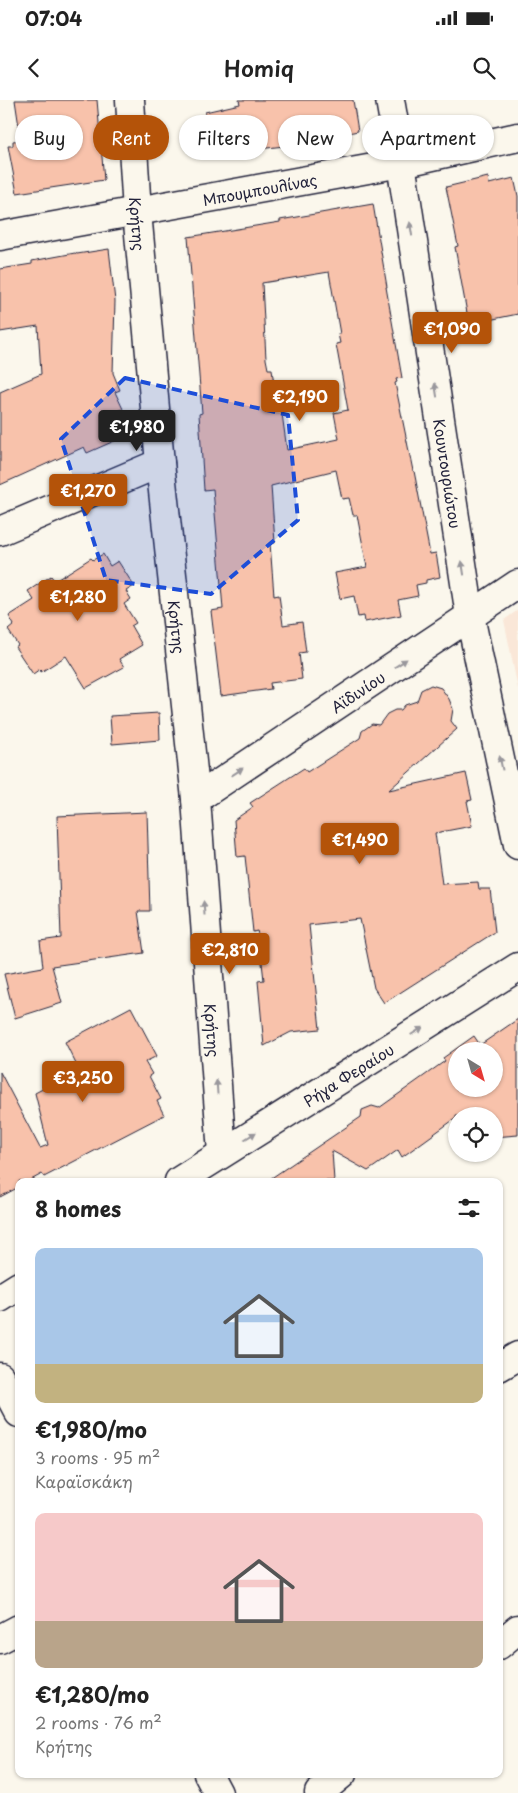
<!DOCTYPE html>
<meta charset="utf-8">
<style>
:root{--surface:#fff;--page:#f6f6f6;--text:#222;--muted:#767676;--accent:#b45309}
body{margin:0;font-family:"Playpen Sans",sans-serif;background:var(--page);color:var(--text);height:100vh;display:flex;flex-direction:column;font-size:19px;white-space:nowrap}
*{box-sizing:border-box;margin:0}
p{font-size:16px;color:var(--muted)}
.icon{flex:none;width:28px;height:28px;fill:none;stroke:currentColor;stroke-width:2;stroke-linecap:round;stroke-linejoin:round}
.map{position:relative;flex:1;overflow:hidden}
.sheet{position:absolute;left:15px;top:1078px;width:488px;height:600px;display:flex;flex-direction:column;background:var(--surface);border-radius:10px;box-shadow:0 1px 4px #0004}
.sheet>*{flex:none}
.hud{position:absolute;left:15px;top:15px;width:489px;height:45px;display:flex;gap:10px}
.needle{width:32px;rotate:143deg}
.tools{position:absolute;left:448px;top:942px;display:grid;gap:10px}
.tools a{display:grid;place-items:center;width:55px;height:55px;border-radius:50%;background:var(--surface);box-shadow:0 1px 4px #0004;font-size:25px}
.price{position:absolute;translate:-50% -42px;padding:0 11px;border-radius:5px;background:var(--accent);color:#fff;font-size:16px;line-height:32px;filter:drop-shadow(0 1px 2px #0008)}
.price::after{content:'';position:absolute;left:50%;top:30px;width:15px;height:11px;margin-left:-8px;background:inherit;clip-path:polygon(0 0,100% 0,50% 100%)}
.price.current{background:#222;color:#fff}
ul{padding:0;list-style:none}
li{display:grid;align-content:center;gap:10px;height:265px;padding:0 20px}
li span{display:grid;place-items:center;height:155px;border-radius:10px;color:#555}
li>.icon{margin-inline-start:auto}
span .icon{width:90px;height:90px;fill:#fffc;stroke-width:1}
li b{font-size:21px}
h2{display:flex;justify-content:space-between;align-items:center;height:60px;padding:0 20px;font-size:21px}
.chip{padding:0 18px;border-radius:22px;background:var(--surface);box-shadow:0 1px 4px #0004;font-size:18px;line-height:45px}
.chip.current{background:var(--accent);color:#fff}
.status{display:flex;justify-content:space-between;align-items:center;height:35px;padding:0 25px;background:var(--surface);direction:ltr}
.status svg{height:14px;fill:currentColor}
header{display:flex;justify-content:space-between;align-items:center;height:65px;padding:0 20px;background:var(--surface);font-size:22px;font-weight:600}
.map>svg:first-child{display:block}
.built{fill:#fae7d8}
.building{fill:#f8c2ab;stroke:#22223b;fill-rule:evenodd}
.lines{fill:none;stroke-linecap:round;stroke-linejoin:round}
.minor-casing{stroke:#22223b;stroke-width:31}
.minor{stroke:#fbf7ec;stroke-width:28}
.oneway{fill:#99979c}
.marked{fill:#1d4ed8;fill-opacity:0.2;stroke:#1d4ed8;stroke-width:4;stroke-dasharray:10 6;stroke-linejoin:round}
.labels{text-anchor:middle;dominant-baseline:central;stroke-width:4;stroke-linejoin:round;paint-order:stroke}
.street-label{font-size:15px;fill:#22223b;stroke:#fbf7ec}
</style>
<div class="status"><b>07:04</b><svg viewBox="0 0 49 12"><path d="M0 12V9h3v3zM5 12V6h3v6zM10 12V3h3v9zM15 12V0h3v12zM26 1h20v11H26zM47 4h2v5h-2z"/></svg></div>
<header><svg class="icon" aria-label="back" viewBox="0 0 24 24"><path d="M15 5l-7 7 7 7"/></svg>Homiq<svg class="icon" aria-label="search" viewBox="0 0 24 24"><circle cx="10" cy="10" r="6"/><path d="M15 15l6 6"/></svg></header>
<div class="map">
<svg width="518" height="1693" viewBox="0 0 518 1693">
<rect width="100%" height="100%" fill="#fbf7ec"/>
<filter id="ink" filterUnits="userSpaceOnUse"><feTurbulence type="fractalNoise" baseFrequency=".02" numOctaves="2"/><feDisplacementMap in="SourceGraphic" scale="10" xChannelSelector="R" yChannelSelector="G"/><feConvolveMatrix kernelMatrix="1 2 1 2 8 2 1 2 1" color-interpolation-filters="sRGB"/></filter>
<g filter="url(#ink)">
<path class="built" d="M 518,510 L 518,589 L 504,520 Z"/>
<path class="building" d="M 15,0 L 97,0 L 104,80 L 17,93 L 8,46 L 13,46 L 13,41 L 21,40 Z
M 239,0 L 353,0 L 358,31 L 284,46 L 209,55 L 205,12 L 240,4 Z
M 488,77 L 489,84 L 514,78 L 518,96 L 518,214 L 469,224 L 455,147 L 458,146 L 446,87 Z
M 373,104 L 387,187 L 386,187 L 402,278 L 396,279 L 397,282 L 395,283 L 413,371 L 414,371 L 430,454 L 436,453 L 440,477 L 426,480 L 426,483 L 416,485 L 418,496 L 398,500 L 401,515 L 365,522 L 364,516 L 358,517 L 354,496 L 340,499 L 335,473 L 367,467 L 357,415 L 353,415 L 349,398 L 342,399 L 336,370 L 271,386 L 275,443 L 270,443 L 274,496 L 279,495 L 283,525 L 302,522 L 306,552 L 299,553 L 302,579 L 270,583 L 271,589 L 221,596 L 211,511 L 223,509 L 213,389 L 204,390 L 199,314 L 202,313 L 188,137 L 280,122 L 280,120 ZM 329,172 L 340,234 L 338,234 L 340,243 L 336,244 L 348,310 L 334,313 L 339,339 L 287,350 L 278,285 L 274,285 L 272,269 L 268,269 L 266,259 L 262,183 Z
M 109,149 L 115,201 L 113,273 L 120,290 L 115,292 L 123,309 L 111,314 L 121,338 L 87,353 L 84,347 L 0,385 L 0,292 L 41,274 L 38,226 L 0,232 L 0,169 L 32,164 L 32,161 L 75,153 L 77,154 Z
M 103,454 L 110,466 L 118,461 L 134,486 L 126,491 L 131,499 L 124,504 L 136,523 L 131,526 L 142,545 L 119,559 L 124,567 L 86,588 L 66,556 L 41,572 L 40,569 L 33,574 L 15,547 L 18,545 L 8,530 L 14,525 L 9,516 L 34,500 L 28,491 L 51,476 L 55,481 L 91,458 L 93,460 Z
M 431,585 L 441,588 L 449,599 L 453,609 L 451,621 L 457,629 L 389,690 L 466,673 L 472,700 L 467,701 L 472,726 L 435,733 L 442,784 L 478,782 L 479,789 L 490,789 L 495,832 L 384,903 L 374,888 L 360,819 L 309,825 L 320,929 L 291,932 L 264,946 L 258,881 L 264,880 L 259,837 L 257,831 L 253,832 L 245,756 L 237,757 L 234,720 L 253,707 L 250,703 L 304,668 L 307,672 L 360,638 L 362,631 L 372,624 L 379,625 L 387,614 L 395,610 L 401,610 L 405,605 L 417,601 L 421,590 Z
M 159,613 L 160,640 L 112,644 L 110,616 Z
M 147,712 L 150,811 L 138,811 L 144,853 L 52,866 L 62,903 L 15,918 L 4,874 L 43,867 L 40,841 L 61,838 L 57,716 Z
M 131,907 L 157,956 L 145,962 L 152,974 L 149,976 L 161,999 L 157,1001 L 164,1015 L 44,1077 L 42,1074 L 29,1081 L 19,1081 L 19,1087 L 0,1097 L 0,972 L 40,1048 L 48,1045 L 35,993 L 79,970 L 65,942 Z
M 518,919 L 518,1035 L 494,1037 L 494,1016 L 456,1016 L 456,1018 L 402,1057 L 398,1050 L 368,1071 L 332,1051 L 334,1081 L 267,1081 L 361,1017 L 362,1010 L 372,1006 L 379,1008 L 445,961 L 443,958 L 474,936 L 480,945 ZM 456,951 L 494,951 L 494,989 L 456,989 Z"/>
<g class="lines">
<g class="minor-casing">
<g id="minor">
<path id="s1" d="M 130,0 L 137,112 L 160,363 L 196,699 L 222,1053"/>
<path id="s2" d="M 390,0 L 401,63 L 470,516 L 518,745"/>
<path id="s3" d="M 0,136 L 401,63 L 518,37"/>
<path d="M 0,431 L 160,363"/>
<path id="s4" d="M 196,699 L 518,484"/>
<path id="s5" d="M 179,1081 L 518,867"/>
<path d="M 0,1198 L 19,1186"/>
<path d="M 499,1267 L 518,1256"/>
<path d="M 0,1277 L 19,1313"/>
<path d="M 0,1539 L 19,1529"/>
<path d="M 499,1545 L 518,1529"/>
<path d="M 208,1674 L 218,1693"/>
<path d="M 319,1693 L 342,1674"/>
</g>
</g>
<use href="#minor" class="minor"/>
</g>
<defs><path id="oneway-solid" d="M-6-.8H1V-3.2L6.5 0L1 3.2V.8H-6Z" transform="scale(1.25)"/></defs>
<g class="oneway">
<use href="#oneway-solid" transform="translate(411 129) rotate(-99)"/>
<use href="#oneway-solid" transform="translate(436 290) rotate(-99)"/>
<use href="#oneway-solid" transform="translate(463 468) rotate(-99)"/>
<use href="#oneway-solid" transform="translate(401 563) rotate(-34)"/>
<use href="#oneway-solid" transform="translate(501 663) rotate(-102)"/>
<use href="#oneway-solid" transform="translate(237 672) rotate(-34)"/>
<use href="#oneway-solid" transform="translate(204 808) rotate(-94)"/>
<use href="#oneway-solid" transform="translate(417 931) rotate(-32)"/>
<use href="#oneway-solid" transform="translate(217 987) rotate(-94)"/>
<use href="#oneway-solid" transform="translate(250 1036) rotate(-32)"/>
</g>
</g>
<path class="marked" d="M 125,278 L 288,315 L 298,420 L 211,494 L 106,480 L 61,339 Z"/>
<g class="labels">
<g class="street-label">
<text stroke="none"><textPath href="#s3" startOffset="264">Μπουμπουλίνας</textPath></text>
<text stroke="none"><textPath href="#s1" startOffset="124">Κρήτης</textPath></text>
<text stroke="none"><textPath href="#s2" startOffset="378">Κουντουριώτου</textPath></text>
<text stroke="none"><textPath href="#s1" startOffset="529">Κρήτης</textPath></text>
<text stroke="none"><textPath href="#s4" startOffset="194">Αϊδινίου</textPath></text>
<text stroke="none"><textPath href="#s1" startOffset="934">Κρήτης</textPath></text>
<text stroke="none"><textPath href="#s5" startOffset="200">Ρήγα Φεραίου</textPath></text>
</g>
</g>
</svg>
<div class="tools">
<a><svg class="needle" viewBox="-14 -14 28 28"><path d="M0-13l5 13h-10z" fill="#e53935"/><path d="M0 13l5-13h-10z" fill="#767676"/></svg></a>
<a><svg class="icon" aria-label="locate" viewBox="0 0 24 24"><circle cx="12" cy="12" r="6"/><path d="M12 2v4M12 18v4M2 12h4M18 12h4"/></svg></a>
</div>
<b class="price" style="left:452px;top:254px">€1,090</b>
<b class="price" style="left:300px;top:322px">€2,190</b>
<b class="price current" style="left:137px;top:352px">€1,980</b>
<b class="price" style="left:88px;top:416px">€1,270</b>
<b class="price" style="left:78px;top:522px">€1,280</b>
<b class="price" style="left:360px;top:765px">€1,490</b>
<b class="price" style="left:230px;top:875px">€2,810</b>
<b class="price" style="left:83px;top:1003px">€3,250</b>
<div class="hud">
<a class="chip">Buy</a>
<a class="chip current">Rent</a>
<a class="chip">Filters</a>
<a class="chip">New</a>
<a class="chip">Apartment</a>
</div>
<section class="sheet">
<h2>8 homes<svg class="icon" aria-label="filters" viewBox="0 0 24 24"><path d="M4 7h16M4 17h16"/><circle cx="9" cy="7" r="2"/><circle cx="15" cy="17" r="2"/></svg></h2>
<ul>
<li><span style="background:linear-gradient(#a9c7e8 75%,#c2b280 0)"><svg class="icon" aria-label="home" viewBox="0 0 24 24"><path d="M3 11l9-7 9 7M6 9v11h12V9"/></svg></span><div><b>€1,980/mo</b><p>3 rooms · 95 m²</p><p>Καραϊσκάκη</p></div></li>
<li><span style="background:linear-gradient(#f6c9c9 70%,#b9a48a 0)"><svg class="icon" aria-label="home" viewBox="0 0 24 24"><path d="M3 11l9-7 9 7M6 9v11h12V9"/></svg></span><div><b>€1,280/mo</b><p>2 rooms · 76 m²</p><p>Κρήτης</p></div></li>
</ul>
</section>
</div>
